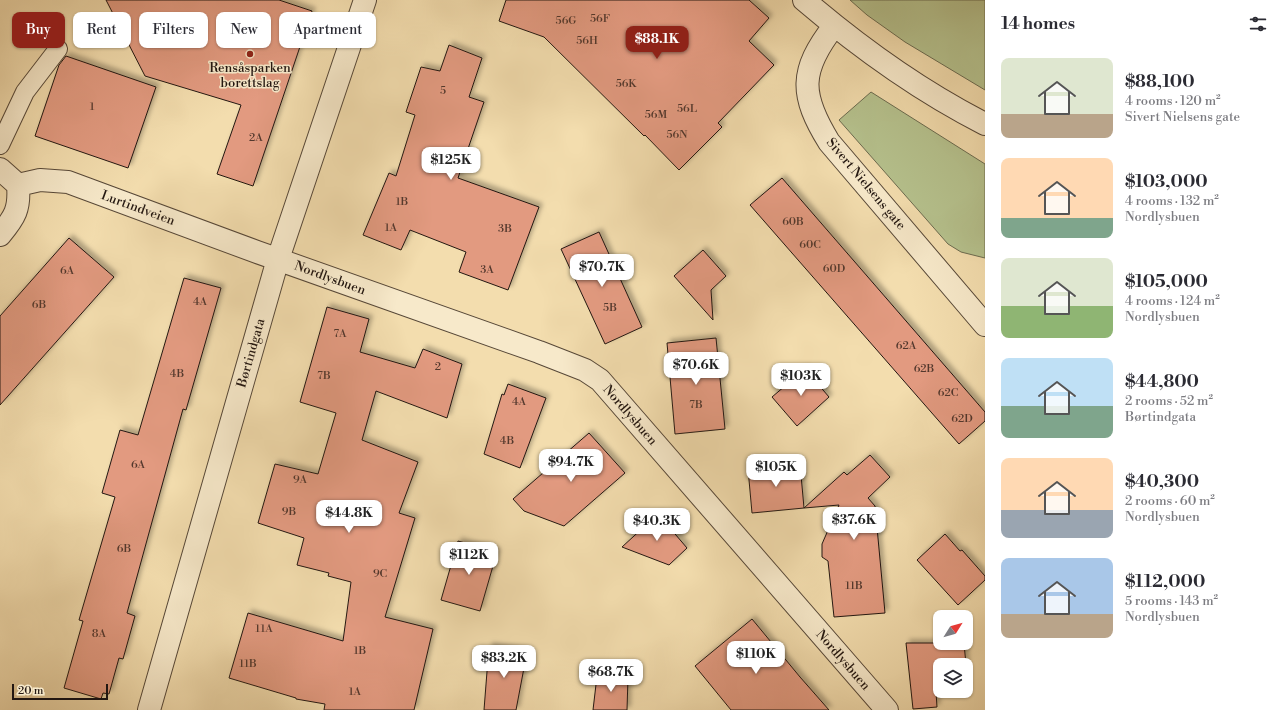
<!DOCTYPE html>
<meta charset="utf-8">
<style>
:root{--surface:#fff;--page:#f2f2f3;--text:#2b2b33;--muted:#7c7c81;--accent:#8f2418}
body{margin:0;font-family:"Libre Bodoni",serif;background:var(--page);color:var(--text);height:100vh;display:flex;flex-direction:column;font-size:15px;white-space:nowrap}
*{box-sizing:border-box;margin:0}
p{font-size:13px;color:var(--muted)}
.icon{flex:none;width:22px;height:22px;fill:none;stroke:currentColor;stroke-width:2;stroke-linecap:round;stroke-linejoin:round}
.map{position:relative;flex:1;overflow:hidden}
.sheet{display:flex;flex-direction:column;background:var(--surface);width:300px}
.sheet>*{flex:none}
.banner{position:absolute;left:12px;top:12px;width:380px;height:36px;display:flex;gap:8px}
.needle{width:26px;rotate:53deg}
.tools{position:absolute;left:933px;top:610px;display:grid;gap:8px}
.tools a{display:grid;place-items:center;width:40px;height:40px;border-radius:8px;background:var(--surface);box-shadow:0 1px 3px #0004;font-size:20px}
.scale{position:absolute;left:12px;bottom:10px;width:96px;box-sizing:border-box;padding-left:4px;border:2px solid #231711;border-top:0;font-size:11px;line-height:14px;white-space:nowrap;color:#231711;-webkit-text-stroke:3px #f7e9ca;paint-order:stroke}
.price{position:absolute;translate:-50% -34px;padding:0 9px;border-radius:8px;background:#fff;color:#222;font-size:13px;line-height:26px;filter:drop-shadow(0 1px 2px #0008)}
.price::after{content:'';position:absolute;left:50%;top:24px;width:12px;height:9px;margin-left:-6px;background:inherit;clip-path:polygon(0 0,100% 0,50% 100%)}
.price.active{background:var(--accent);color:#fff}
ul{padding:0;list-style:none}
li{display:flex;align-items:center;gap:12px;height:100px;padding:0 16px}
li span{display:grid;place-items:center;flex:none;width:112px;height:80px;border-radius:8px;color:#555}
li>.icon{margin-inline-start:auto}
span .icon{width:48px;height:48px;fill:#fffc;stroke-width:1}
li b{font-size:17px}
h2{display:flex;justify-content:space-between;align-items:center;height:48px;padding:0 16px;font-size:17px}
.chip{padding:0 14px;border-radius:8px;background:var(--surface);box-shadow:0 1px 3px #0004;font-size:14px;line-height:36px}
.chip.active{background:var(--accent);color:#fff}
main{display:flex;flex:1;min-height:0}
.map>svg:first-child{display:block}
.green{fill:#b6c28e;stroke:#6c6c50}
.building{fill:#e29a80;stroke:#231711;filter:url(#shadow)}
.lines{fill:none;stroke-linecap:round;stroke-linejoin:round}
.lane-casing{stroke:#574838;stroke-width:20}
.street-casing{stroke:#574838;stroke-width:24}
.lane{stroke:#f7e9ca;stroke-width:18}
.street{stroke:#f7e9ca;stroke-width:22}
.poi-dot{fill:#8f2418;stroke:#f7e9ca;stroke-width:1.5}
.labels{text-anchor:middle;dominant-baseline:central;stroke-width:3;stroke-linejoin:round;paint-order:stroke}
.number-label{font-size:11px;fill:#53382d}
.poi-label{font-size:13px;fill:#231711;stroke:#f7e9ca}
.street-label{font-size:13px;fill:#231711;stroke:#f7e9ca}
</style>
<main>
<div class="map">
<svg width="985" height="710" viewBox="0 0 985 710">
<defs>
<filter id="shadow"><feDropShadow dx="3.5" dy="-3.5" stdDeviation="2" flood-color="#0004"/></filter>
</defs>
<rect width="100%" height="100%" fill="#f3ddae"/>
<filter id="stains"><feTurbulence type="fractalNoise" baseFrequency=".005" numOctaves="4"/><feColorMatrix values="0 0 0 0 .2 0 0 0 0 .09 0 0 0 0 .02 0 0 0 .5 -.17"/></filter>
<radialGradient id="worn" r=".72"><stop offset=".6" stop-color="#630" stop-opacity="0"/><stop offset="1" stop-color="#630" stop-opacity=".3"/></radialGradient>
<path class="green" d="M 850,0 L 985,0 L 985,90 L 905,42 L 867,15 Z
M 871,92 L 985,164 L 985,258 L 961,252 L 948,244 L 839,120 Z"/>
<path class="building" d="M 106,0 L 279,0 L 312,11 L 253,186 L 217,174 L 241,105 L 145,76 Z
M 506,0 L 749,0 L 769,18 L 749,41 L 774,65 L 718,123 L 722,127 L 679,170 L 645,135 L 644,136 L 544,37 L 499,21 Z
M 449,45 L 482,58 L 469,97 L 484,102 L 458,178 L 539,207 L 508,290 L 459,272 L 466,252 L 410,230 L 401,250 L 363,235 L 389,173 L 396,176 L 415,115 L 406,112 L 421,67 L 440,71 Z
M 66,56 L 156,87 L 128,168 L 35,136 L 59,65 Z
M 782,178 L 985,412 L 985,421 L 959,444 L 750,205 Z
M 599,232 L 642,327 L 605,344 L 561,249 Z
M 69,238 L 114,277 L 0,405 L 0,316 Z
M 703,250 L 726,276 L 711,290 L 713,320 L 674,276 Z
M 184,278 L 221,288 L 186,410 L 183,409 L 127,613 L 135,616 L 123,659 L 119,658 L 109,694 L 103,693 L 101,699 L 64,688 L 83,621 L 79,620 L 115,497 L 102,493 L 120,430 L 138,435 Z
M 327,307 L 369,319 L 360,352 L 415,368 L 423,349 L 462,364 L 447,418 L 376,391 L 362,440 L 418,462 L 399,513 L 415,518 L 385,617 L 433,629 L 414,710 L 324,710 L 325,704 L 296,699 L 296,698 L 229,678 L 248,613 L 343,641 L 351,582 L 328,576 L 329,573 L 297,565 L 304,538 L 258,523 L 275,464 L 318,474 L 336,413 L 300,402 Z
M 716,338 L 725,429 L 675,434 L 667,343 Z
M 805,369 L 829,397 L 797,426 L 772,397 Z
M 508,384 L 546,398 L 520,468 L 484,454 L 502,394 L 504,395 Z
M 589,433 L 625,473 L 564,526 L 524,511 L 513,499 Z
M 870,455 L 890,477 L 868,498 L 875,506 L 885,613 L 834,617 L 828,561 L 822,557 L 822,544 L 839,505 L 804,508 L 844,472 L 847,475 Z
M 800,464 L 804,508 L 752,513 L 748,469 Z
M 658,514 L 687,548 L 669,565 L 622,547 Z
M 945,534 L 960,551 L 962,550 L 985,576 L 985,580 L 958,605 L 917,560 Z
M 458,541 L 497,552 L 480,611 L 441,600 Z
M 752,619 L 800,677 L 829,710 L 731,710 L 695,666 Z
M 906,643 L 964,643 L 966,665 L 940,665 L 940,691 L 949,691 L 936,692 L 937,707 L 913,709 Z
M 489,646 L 527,652 L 516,710 L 484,710 Z
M 597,676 L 628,677 L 627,710 L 593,710 Z"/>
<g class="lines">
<g class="lane-casing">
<path id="lane" d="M 0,145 L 25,92 L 58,49"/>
</g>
<g class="street-casing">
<path id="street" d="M 804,0 C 859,47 920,91 985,124
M 834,26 C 799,71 800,95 829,142 L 985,325
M 0,169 L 18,185
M 18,185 L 40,180 L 68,182 L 257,252 L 539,352 L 585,370 L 600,380 L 887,710
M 0,235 C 15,217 20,209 18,185
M 149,710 L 278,259 L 365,0"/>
</g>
<use href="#lane" class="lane"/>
<use href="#street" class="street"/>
</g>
<circle class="poi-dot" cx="250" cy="54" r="4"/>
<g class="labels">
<g class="number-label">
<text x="600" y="19">56F</text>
<text x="566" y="21">56G</text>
<text x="587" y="41">56H</text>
<text x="626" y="84">56K</text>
<text x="443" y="91">5</text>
<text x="92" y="107">1</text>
<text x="687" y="109">56L</text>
<text x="656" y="115">56M</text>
<text x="677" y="135">56N</text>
<text x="256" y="138">2A</text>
<text x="402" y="202">1B</text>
<text x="793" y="222">60B</text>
<text x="391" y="228">1A</text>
<text x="505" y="229">3B</text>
<text x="810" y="245">60C</text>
<text x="834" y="269">60D</text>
<text x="487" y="270">3A</text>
<text x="67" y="271">6A</text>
<text x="200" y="302">4A</text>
<text x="39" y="305">6B</text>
<text x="610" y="308">5B</text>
<text x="340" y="334">7A</text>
<text x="906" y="346">62A</text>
<text x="438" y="367">2</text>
<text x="924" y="369">62B</text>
<text x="177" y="374">4B</text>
<text x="324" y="376">7B</text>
<text x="948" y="393">62C</text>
<text x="519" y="402">4A</text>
<text x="696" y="405">7B</text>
<text x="962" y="419">62D</text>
<text x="507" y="441">4B</text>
<text x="138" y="465">6A</text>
<text x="300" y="480">9A</text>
<text x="289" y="512">9B</text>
<text x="124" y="549">6B</text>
<text x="380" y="574">9C</text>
<text x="854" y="586">11B</text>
<text x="264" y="629">11A</text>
<text x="99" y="634">8A</text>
<text x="360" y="651">1B</text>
<text x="248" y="664">11B</text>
<text x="355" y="692">1A</text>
</g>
<g class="poi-label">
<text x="250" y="68">Rensåsparken<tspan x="250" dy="15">borettslag</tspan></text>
</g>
<g class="street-label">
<text transform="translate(866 184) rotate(50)">Sivert Nielsens gate</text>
<text transform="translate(138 208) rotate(20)">Lurtindveien</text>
<text transform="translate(330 278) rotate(20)">Nordlysbuen</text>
<text transform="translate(251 353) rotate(-74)">Børtindgata</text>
<text transform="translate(630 415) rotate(49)">Nordlysbuen</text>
<text transform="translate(843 660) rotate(49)">Nordlysbuen</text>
</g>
</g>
<rect width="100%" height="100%" filter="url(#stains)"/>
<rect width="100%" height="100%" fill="url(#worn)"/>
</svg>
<div class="tools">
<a><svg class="needle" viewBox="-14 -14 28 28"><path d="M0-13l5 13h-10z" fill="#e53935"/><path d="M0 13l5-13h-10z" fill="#7c7c81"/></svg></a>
<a><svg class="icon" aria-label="layers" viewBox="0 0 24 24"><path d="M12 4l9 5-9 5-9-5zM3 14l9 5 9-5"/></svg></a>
</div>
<div class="scale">20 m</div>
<b class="price active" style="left:657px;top:60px">$88.1K</b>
<b class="price" style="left:451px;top:181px">$125K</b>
<b class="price" style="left:602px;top:288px">$70.7K</b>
<b class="price" style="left:696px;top:386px">$70.6K</b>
<b class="price" style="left:801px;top:397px">$103K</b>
<b class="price" style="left:571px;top:483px">$94.7K</b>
<b class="price" style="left:776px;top:488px">$105K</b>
<b class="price" style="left:349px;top:534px">$44.8K</b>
<b class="price" style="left:854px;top:541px">$37.6K</b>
<b class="price" style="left:657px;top:542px">$40.3K</b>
<b class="price" style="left:469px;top:576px">$112K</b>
<b class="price" style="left:756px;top:675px">$110K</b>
<b class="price" style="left:504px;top:679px">$83.2K</b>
<b class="price" style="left:611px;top:693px">$68.7K</b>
<div class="banner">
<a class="chip active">Buy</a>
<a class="chip">Rent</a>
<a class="chip">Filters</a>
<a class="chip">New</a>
<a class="chip">Apartment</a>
</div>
</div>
<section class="sheet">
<h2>14 homes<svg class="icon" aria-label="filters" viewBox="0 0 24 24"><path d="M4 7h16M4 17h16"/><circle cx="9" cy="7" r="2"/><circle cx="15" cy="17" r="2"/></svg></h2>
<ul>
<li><span style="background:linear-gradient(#dfe7d0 70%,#b9a48a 0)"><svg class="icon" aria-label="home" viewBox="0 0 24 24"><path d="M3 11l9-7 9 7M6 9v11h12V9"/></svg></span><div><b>$88,100</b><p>4 rooms · 120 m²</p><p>Sivert Nielsens gate</p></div></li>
<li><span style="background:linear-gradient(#ffd9b3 75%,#7fa58c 0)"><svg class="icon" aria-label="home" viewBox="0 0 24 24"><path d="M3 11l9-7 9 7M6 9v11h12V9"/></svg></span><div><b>$103,000</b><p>4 rooms · 132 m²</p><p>Nordlysbuen</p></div></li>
<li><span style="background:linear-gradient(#dfe7d0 60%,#8fb573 0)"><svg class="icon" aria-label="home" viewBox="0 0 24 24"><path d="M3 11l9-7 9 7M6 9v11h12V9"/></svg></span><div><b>$105,000</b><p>4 rooms · 124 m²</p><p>Nordlysbuen</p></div></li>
<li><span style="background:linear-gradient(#bfe0f5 60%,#7fa58c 0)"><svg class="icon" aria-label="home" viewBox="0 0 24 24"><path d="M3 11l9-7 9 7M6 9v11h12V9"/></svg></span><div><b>$44,800</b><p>2 rooms · 52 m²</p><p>Børtindgata</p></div></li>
<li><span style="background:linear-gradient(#ffd9b3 65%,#9aa5b1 0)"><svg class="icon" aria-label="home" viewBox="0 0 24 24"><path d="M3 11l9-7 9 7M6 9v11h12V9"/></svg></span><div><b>$40,300</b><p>2 rooms · 60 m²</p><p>Nordlysbuen</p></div></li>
<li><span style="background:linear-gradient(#a9c7e8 70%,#b9a48a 0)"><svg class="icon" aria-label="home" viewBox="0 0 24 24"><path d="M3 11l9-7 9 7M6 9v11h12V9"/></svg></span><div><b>$112,000</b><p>5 rooms · 143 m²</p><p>Nordlysbuen</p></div></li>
</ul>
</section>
</main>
